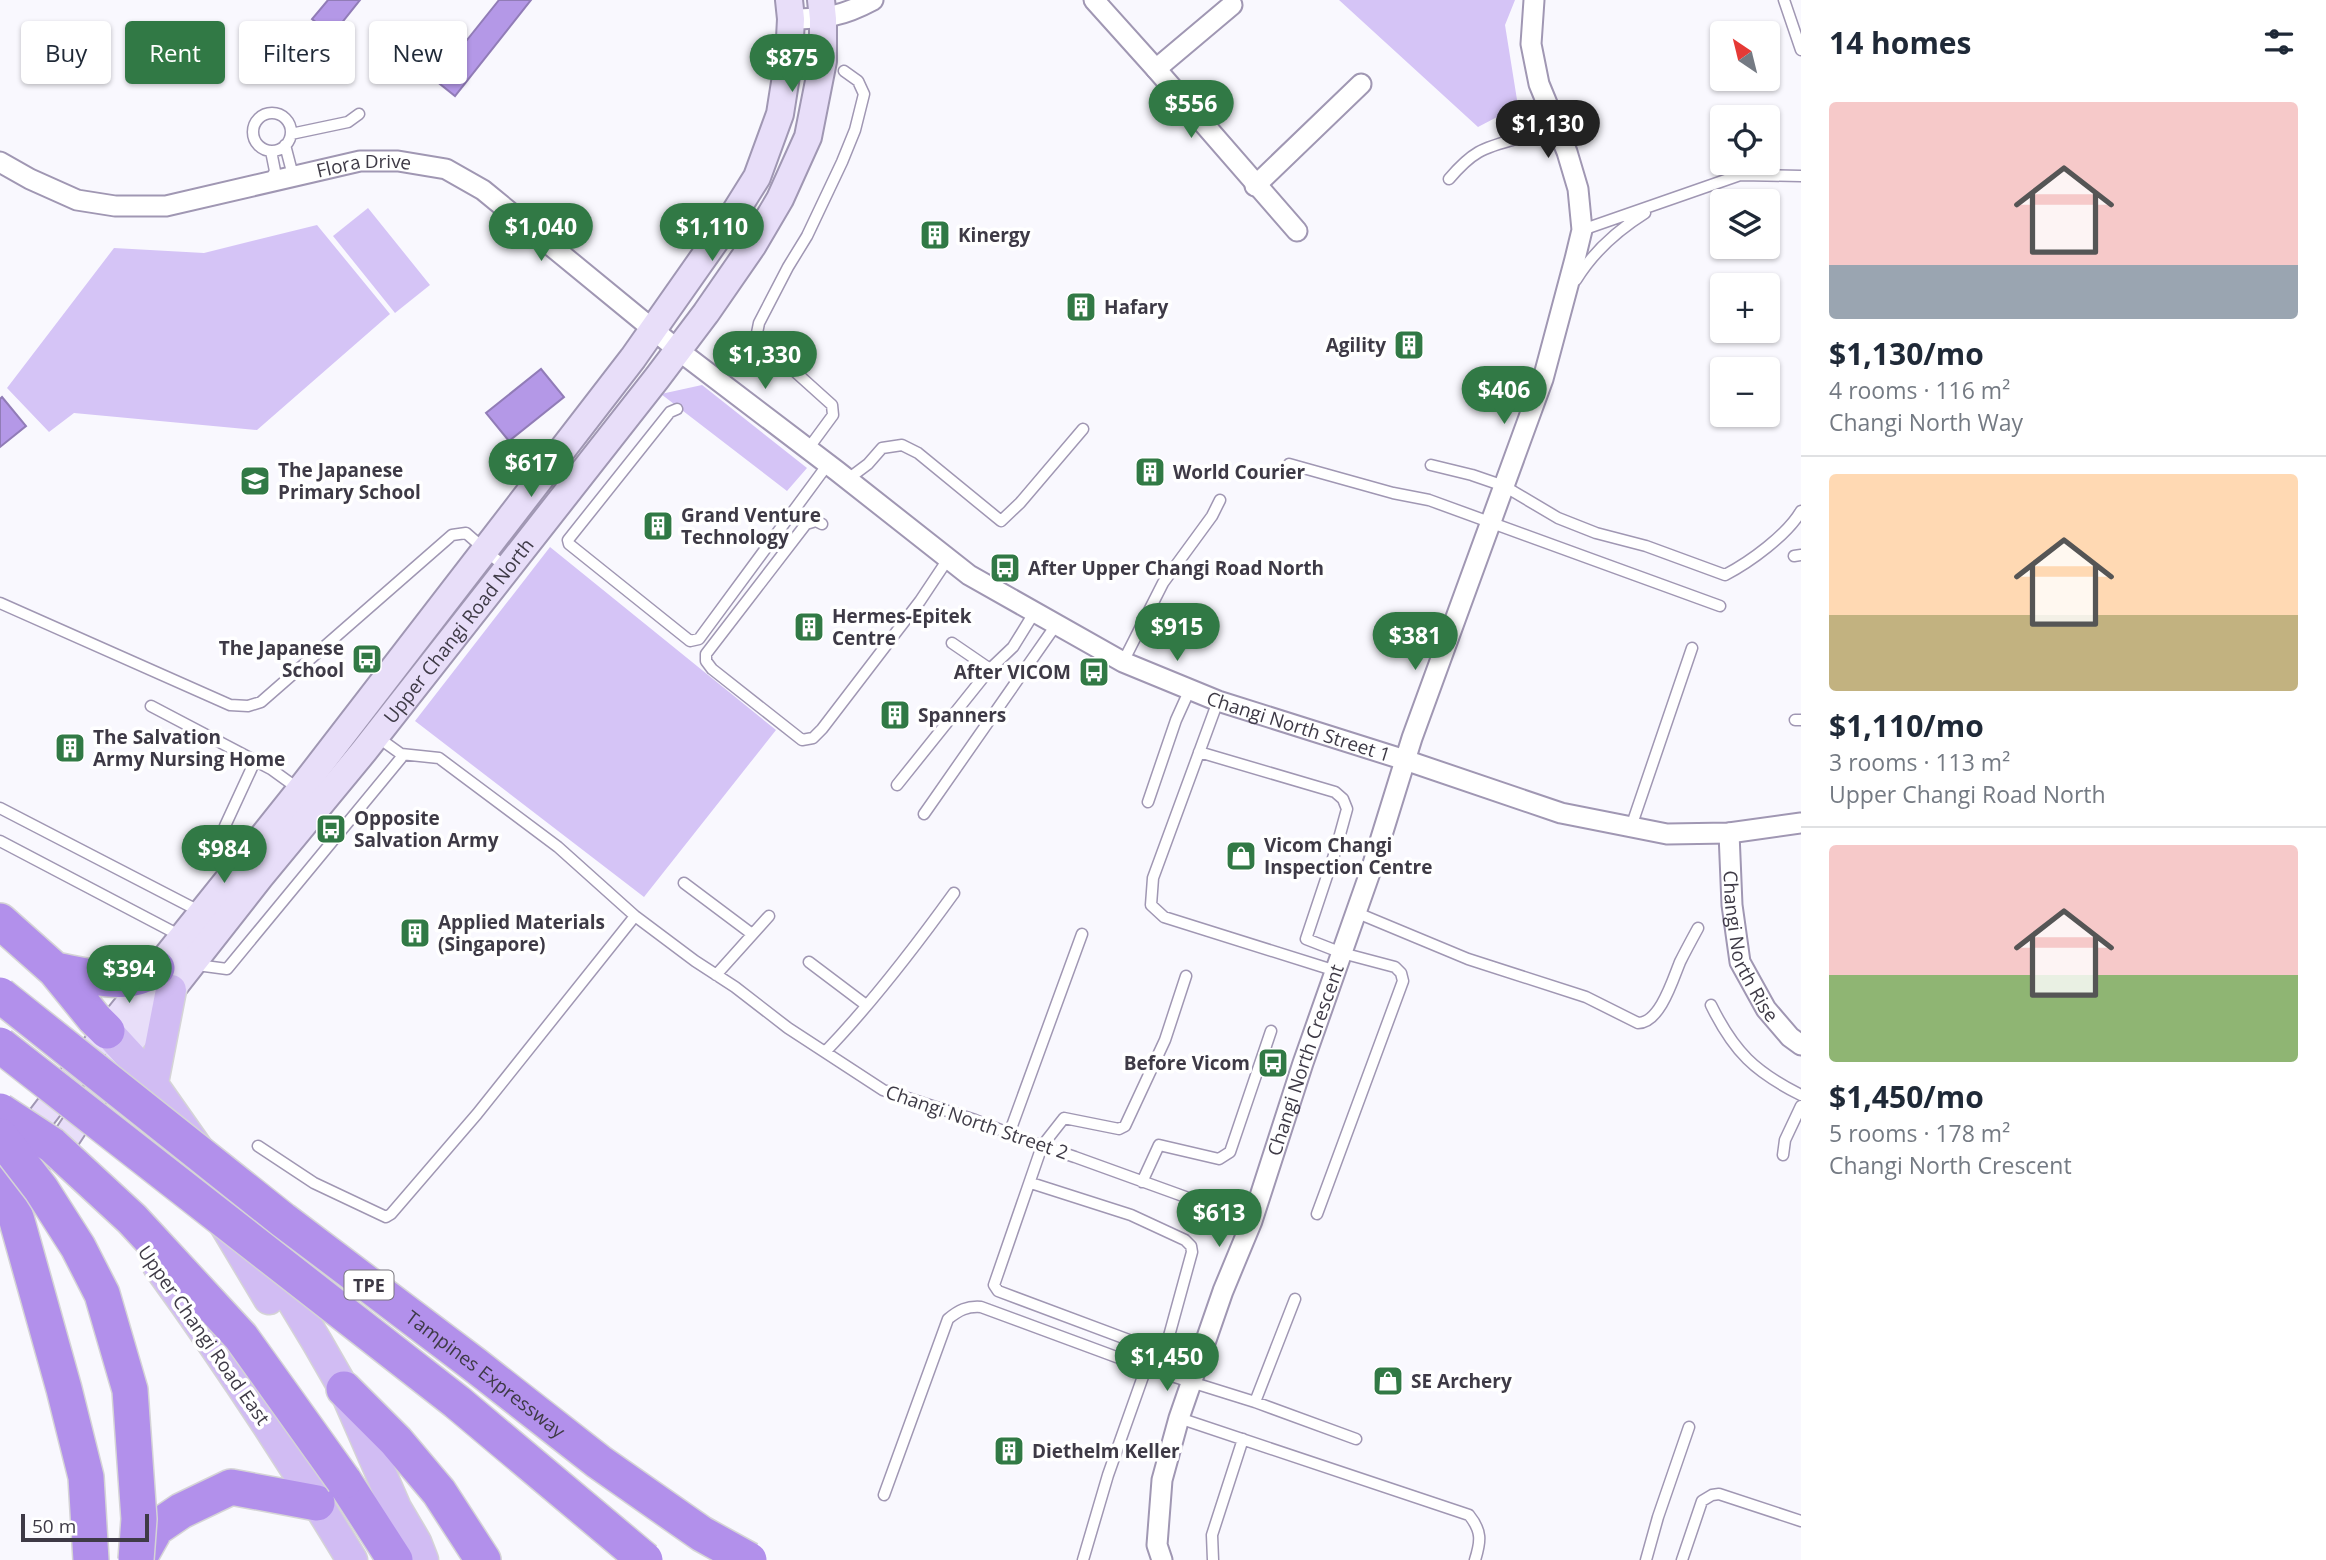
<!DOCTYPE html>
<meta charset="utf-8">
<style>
:root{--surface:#fff;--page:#f6f6f7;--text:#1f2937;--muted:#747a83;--line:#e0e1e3;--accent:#317945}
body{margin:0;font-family:"Open Sans",sans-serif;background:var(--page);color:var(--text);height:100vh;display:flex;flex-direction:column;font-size:26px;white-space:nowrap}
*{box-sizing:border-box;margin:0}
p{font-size:23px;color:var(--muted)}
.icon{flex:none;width:38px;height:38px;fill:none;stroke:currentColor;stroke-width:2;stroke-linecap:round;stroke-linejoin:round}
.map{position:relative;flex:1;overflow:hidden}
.panel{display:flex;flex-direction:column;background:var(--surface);width:525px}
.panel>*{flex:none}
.top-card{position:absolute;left:21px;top:21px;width:665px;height:63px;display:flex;gap:14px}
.needle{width:46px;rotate:325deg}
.buttons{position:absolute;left:1710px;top:21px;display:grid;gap:14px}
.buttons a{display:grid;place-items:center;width:70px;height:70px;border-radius:7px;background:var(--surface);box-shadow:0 2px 5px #0004;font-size:35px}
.scale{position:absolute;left:21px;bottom:18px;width:128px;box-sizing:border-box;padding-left:7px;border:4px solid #3e3a46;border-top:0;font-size:19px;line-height:24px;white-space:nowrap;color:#3e3a46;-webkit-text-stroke:5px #fff;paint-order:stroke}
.price{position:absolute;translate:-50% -60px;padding:0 16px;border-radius:24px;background:var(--accent);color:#fff;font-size:23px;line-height:46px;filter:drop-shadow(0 2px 4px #0008)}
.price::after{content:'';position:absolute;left:50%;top:42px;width:21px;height:16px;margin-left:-10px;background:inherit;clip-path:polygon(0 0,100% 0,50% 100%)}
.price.selected{background:#222;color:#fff}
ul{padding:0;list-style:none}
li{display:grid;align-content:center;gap:14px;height:371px;padding:0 28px}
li+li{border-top:2px solid var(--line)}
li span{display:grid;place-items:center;height:217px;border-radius:7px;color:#555}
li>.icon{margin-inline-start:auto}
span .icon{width:126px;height:126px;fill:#fffc;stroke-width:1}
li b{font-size:30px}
h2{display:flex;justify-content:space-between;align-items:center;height:84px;padding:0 28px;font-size:30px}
.tag{padding:0 24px;border-radius:7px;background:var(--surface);box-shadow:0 2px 5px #0004;font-size:24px;line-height:63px}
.tag.selected{background:var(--accent);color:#fff}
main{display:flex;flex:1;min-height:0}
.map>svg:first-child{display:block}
.green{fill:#d5c4f6}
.water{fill:#b498e7;stroke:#917cb7;stroke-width:2}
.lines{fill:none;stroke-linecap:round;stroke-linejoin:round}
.lane-casing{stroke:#a097b3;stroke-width:13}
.street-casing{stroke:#a097b3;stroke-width:23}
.secondary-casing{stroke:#a097b3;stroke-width:30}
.primary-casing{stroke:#d5d4d6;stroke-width:33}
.highway-casing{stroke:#d5d4d6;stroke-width:38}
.lane{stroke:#fff;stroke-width:10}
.street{stroke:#fff;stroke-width:19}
.secondary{stroke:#e8def9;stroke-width:26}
.primary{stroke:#d1bcf3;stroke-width:30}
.highway{stroke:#b290eb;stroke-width:35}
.highway-bridge-casing{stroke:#d5d4d6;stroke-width:38;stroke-linecap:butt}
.highway-bridge{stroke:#b290eb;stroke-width:35}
.labels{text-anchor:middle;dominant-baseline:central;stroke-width:7;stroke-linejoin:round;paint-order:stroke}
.shield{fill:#fff;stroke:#78757e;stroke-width:2}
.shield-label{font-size:18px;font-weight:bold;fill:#3e3a46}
.street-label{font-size:19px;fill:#3e3a46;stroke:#fff}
.poi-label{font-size:19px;font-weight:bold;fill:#3e3a46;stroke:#fff;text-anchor:start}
</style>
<main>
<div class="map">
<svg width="1801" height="1560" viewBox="0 0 1801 1560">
<rect width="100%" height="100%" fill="#f9f8fe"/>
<path class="green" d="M 1339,0 L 1515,0 L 1505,25 L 1518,106 L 1478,127 Z
M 368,208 L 430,285 L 395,313 L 333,236 Z
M 317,225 L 390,314 L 257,430 L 74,413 L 49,432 L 7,388 L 114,248 L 204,253 Z
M 702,385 L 807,468 L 787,491 L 661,394 Z
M 550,547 L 776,730 L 644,897 L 415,721 Z"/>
<path class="water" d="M 328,0 L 360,0 L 332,35 L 312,19 Z
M 499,0 L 531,0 L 455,96 L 435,80 Z
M 541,369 L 564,397 L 509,441 L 486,413 Z
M 2,397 L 26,426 L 0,447 L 0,399 Z"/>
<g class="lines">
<g class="lane-casing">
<path id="lane" d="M 1784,0 L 1801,50
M253 132a19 19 0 1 1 38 0a19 19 0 1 1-38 0Z
M 291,134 L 348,122 L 359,114
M 285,145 L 291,168 L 298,175
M 1449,179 C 1472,152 1482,148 1516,139
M 270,181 L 275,171 L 271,151
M 1582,230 L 1740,175 L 1801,176
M 1576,280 C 1593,252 1618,230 1645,213
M 677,409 L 670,412 L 568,540 L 569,544 L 690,641 L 699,639 L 828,464
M 808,449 L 833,415 L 832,405 L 762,342 L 757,333 L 759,323 L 788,267 L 807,236 L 842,162 L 855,130 L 864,94 L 858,81 L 844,71
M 1289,464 L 1393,493 L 1429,500 L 1720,606
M 1431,465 L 1472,475 L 1504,486 L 1558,518 L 1596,533 L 1646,546 L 1725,575 C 1750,562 1787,535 1801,511
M 848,479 L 868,464 L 882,448 L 902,445 L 918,453 L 1001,521 L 1020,503 L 1083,429
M 822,524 L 816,521 L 806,524 L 706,654 L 706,661 L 712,669 L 802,740 L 813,738 L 822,729 L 920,601 L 948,559
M 1794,556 L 1801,555
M 0,603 L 230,705 L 248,706 L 261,702 L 452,535 L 466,533 L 506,568
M 952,643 L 990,669 L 1013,647 L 1034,613
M 1123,662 L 1163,583 L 1212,516 L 1220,500
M 1218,701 L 1153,878 L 1151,905 L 1164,917 L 1336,971
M 151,706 L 271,769 L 300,790
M 1795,720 L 1801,720
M 1199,752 L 1335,792 L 1343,799 L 1347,809 L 1336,849 L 1306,939 L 1342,953 L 1395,967 L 1401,973 L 1403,981 L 1317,1214
M 401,754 L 439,758 L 558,847 L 635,916 L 695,961 L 735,987 L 788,1028 L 883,1090 L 975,1120 L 1042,1146 L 1075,1157 L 1252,1221
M 897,785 L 990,669
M 1148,802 L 1176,720 L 1190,689
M 0,808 L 201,912
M 924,814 L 1056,625
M 225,826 L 255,761
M 1631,827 L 1692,648
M 0,841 L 179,935
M 684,883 L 752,934
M 1355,912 L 1468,959 L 1586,997 L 1638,1023 C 1660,1023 1673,979 1680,962 C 1686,950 1692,939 1698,928
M 809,962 L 866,1005
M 197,965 L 227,969 L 401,758 L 401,754 L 376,736
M 716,975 L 769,916
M 1186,976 L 1165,1040 L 1125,1126 L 1119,1129 L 1064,1118 L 1042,1146 L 994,1285 L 998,1291 L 1145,1346 L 1200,1360
M 1711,1005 C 1734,1052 1755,1072 1801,1095
M 826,1051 C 872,1003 915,947 954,893
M 1009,1134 L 1082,934
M 258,1146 L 314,1183 L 386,1217 L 391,1214 L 477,1114 L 635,916
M 1783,1155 L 1785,1140 L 1801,1106
M 1142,1182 L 1159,1145 L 1219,1159 L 1230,1152 L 1271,1031
M 1031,1183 L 1131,1215 L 1185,1240 L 1191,1246 L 1192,1252 L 1169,1336
M 1255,1402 L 1356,1439
M 1179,1418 L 1469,1515 C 1482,1531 1481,1541 1475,1560
M 884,1495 L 948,1319 C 959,1310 967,1306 981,1307 L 1146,1368 L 1255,1402 L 1295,1299
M 1083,1560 L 1108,1475 L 1146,1368
M 1213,1560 L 1212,1535 L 1243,1439
M 1646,1560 L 1658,1517 L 1689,1427
M 1682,1560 L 1702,1501 L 1712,1495 L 1719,1494 L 1801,1521"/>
</g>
<g class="street-casing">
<g id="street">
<path d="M 1094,0 L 1156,69 L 1297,231"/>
<path d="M 791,19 C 825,19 843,16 873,0"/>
<path d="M 1156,69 L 1232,5"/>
<path id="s1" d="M 0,162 L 30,179 L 77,200 L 115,206 L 166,206 L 360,161 L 398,161 L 446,169 L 483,190 L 678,350 L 837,471 L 969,575 L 1123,662 L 1218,701 L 1405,760 L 1561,813 L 1667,834 L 1729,833 L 1801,823"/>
<path d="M 1255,186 L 1361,84"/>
<path id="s2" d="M 1729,833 L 1732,905 L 1740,962 L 1766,1009 L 1790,1037 L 1801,1045"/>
<path id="s3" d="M 1162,1560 L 1157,1545 L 1162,1480 L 1179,1418 L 1223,1291 L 1252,1221 L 1303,1063 L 1372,867 L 1412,738 L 1543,379 L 1575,259 L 1582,230 L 1578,189 L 1567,152 L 1539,84 L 1531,44 L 1534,0"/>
</g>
</g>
<g class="secondary-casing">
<g id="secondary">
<path d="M 31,1131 L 107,1031 L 300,790 L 633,358 L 732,217 L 757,177 L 780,114 L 789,57 L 791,19 L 789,0"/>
<path id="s4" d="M 55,1155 L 125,1049 L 260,877 L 364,751 L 657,378 L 706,313 L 753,245 L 780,199 L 808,137 L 823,61 L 823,19 L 821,0"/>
</g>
</g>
<g class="primary-casing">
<path id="primary" d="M 107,1031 L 142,1069 L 215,1173 L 317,1342 L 344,1389 L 396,1508 L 416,1542 L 423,1560
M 153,1083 L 171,990
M 223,1222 L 269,1299
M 158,1266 C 227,1361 291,1459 352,1560"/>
</g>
<g class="highway-casing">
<path id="highway" d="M 0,921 L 55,970 L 94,1018 L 107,1031
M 55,970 C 78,974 119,985 141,976 C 147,974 152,971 157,968
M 0,1171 L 17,1221 L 64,1389 L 86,1477 L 91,1560
M 344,1389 L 396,1441 L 439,1492 L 483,1560
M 344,1481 L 395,1560
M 138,1560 L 156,1528 L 181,1511 L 231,1487 L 317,1503"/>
</g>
<use href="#lane" class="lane"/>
<use href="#street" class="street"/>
<use href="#secondary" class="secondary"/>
<use href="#primary" class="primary"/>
<use href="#highway" class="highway"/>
<g class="highway-bridge-casing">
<g id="highway-bridge">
<path id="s5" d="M 0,995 L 283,1220 L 475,1365 L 599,1462 L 702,1534 L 749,1560"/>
<path d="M 0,1045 L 457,1402 L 645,1560"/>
<path d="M 0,1111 L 52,1145 L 132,1219 L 241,1337 L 344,1481"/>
<path d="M 0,1136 L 41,1189 L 78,1247 L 102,1294 L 130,1390 L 139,1519 L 136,1560"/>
</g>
</g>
<use href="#highway-bridge" class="highway-bridge"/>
</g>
<defs>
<g id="building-square" transform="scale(1.575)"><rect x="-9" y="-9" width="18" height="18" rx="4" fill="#317945" stroke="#fff"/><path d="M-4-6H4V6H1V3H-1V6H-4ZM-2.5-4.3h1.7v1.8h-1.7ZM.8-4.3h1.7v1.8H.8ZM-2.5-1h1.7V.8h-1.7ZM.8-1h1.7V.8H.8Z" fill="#fff"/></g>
<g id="school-square" transform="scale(1.575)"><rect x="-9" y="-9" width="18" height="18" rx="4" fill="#317945" stroke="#fff"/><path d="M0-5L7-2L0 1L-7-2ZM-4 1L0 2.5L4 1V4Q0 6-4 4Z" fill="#fff"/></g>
<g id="bus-square" transform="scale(1.575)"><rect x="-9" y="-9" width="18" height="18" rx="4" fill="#317945" stroke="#fff"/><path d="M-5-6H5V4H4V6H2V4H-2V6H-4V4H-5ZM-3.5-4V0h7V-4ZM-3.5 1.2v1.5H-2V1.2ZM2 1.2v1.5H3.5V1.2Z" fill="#fff"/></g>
<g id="shop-square" transform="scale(1.575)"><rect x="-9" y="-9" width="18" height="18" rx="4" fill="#317945" stroke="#fff"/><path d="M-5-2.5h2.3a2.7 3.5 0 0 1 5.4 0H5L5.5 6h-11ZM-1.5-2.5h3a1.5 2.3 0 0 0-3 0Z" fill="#fff"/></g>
</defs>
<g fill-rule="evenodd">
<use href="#building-square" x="935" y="235"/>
<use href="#building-square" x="1081" y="307"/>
<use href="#building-square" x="1409" y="345"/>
<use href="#building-square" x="1150" y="472"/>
<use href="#school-square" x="255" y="481"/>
<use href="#building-square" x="658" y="526"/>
<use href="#bus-square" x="1005" y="568"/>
<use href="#building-square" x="809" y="627"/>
<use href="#bus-square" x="367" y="659"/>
<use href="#bus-square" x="1094" y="672"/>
<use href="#building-square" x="895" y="715"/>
<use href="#building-square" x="70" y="748"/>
<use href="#bus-square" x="331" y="829"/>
<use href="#shop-square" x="1241" y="856"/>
<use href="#building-square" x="415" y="933"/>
<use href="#bus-square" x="1273" y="1063"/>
<use href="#shop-square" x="1388" y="1381"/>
<use href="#building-square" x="1009" y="1451"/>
</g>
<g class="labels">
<rect class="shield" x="344.5" y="1270.5" width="49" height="29" rx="5"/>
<g class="shield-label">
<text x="369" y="1285">TPE</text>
</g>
<g class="street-label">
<text stroke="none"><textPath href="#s1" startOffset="378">Flora Drive</textPath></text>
<text stroke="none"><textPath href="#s4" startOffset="662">Upper Changi Road North</textPath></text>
<text stroke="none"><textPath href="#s1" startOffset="1488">Changi North Street 1</textPath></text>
<text stroke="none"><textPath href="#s2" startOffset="117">Changi North Rise</textPath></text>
<text stroke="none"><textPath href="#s3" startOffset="525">Changi North Crescent</textPath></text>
<text transform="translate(977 1122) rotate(19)">Changi North Street 2</text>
<text transform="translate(204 1335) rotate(55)">Upper Changi Road East</text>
<text stroke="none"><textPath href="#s5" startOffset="616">Tampines Expressway</textPath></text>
</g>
<g class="poi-label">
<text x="958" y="235">Kinergy</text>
<text x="1104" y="307">Hafary</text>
<text x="1386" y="345" text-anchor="end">Agility</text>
<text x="278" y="470">The Japanese<tspan x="278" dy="22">Primary School</tspan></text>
<text x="1173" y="472">World Courier</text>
<text x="681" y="515">Grand Venture<tspan x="681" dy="22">Technology</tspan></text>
<text x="1028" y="568">After Upper Changi Road North</text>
<text x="832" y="616">Hermes-Epitek<tspan x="832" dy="22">Centre</tspan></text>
<text x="344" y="648" text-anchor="end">The Japanese<tspan x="344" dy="22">School</tspan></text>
<text x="1071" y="672" text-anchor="end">After VICOM</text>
<text x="918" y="715">Spanners</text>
<text x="93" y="737">The Salvation<tspan x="93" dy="22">Army Nursing Home</tspan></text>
<text x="354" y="818">Opposite<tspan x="354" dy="22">Salvation Army</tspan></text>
<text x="1264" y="845">Vicom Changi<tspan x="1264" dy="22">Inspection Centre</tspan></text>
<text x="438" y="922">Applied Materials<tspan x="438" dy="22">(Singapore)</tspan></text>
<text x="1250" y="1063" text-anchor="end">Before Vicom</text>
<text x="1411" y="1381">SE Archery</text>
<text x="1032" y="1451">Diethelm Keller</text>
</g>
</g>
</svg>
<div class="buttons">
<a><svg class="needle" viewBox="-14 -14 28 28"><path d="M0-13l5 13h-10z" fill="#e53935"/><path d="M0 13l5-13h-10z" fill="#747a83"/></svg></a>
<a><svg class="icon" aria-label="locate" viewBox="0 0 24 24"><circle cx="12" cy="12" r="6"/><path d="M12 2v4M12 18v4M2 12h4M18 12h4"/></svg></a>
<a><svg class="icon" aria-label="layers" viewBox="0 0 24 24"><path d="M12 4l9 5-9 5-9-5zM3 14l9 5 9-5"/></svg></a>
<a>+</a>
<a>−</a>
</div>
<div class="scale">50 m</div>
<b class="price" style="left:792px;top:94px">$875</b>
<b class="price" style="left:1191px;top:140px">$556</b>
<b class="price selected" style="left:1548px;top:160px">$1,130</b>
<b class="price" style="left:541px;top:263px">$1,040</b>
<b class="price" style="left:712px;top:263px">$1,110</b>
<b class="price" style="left:765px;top:391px">$1,330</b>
<b class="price" style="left:1504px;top:426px">$406</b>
<b class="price" style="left:531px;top:499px">$617</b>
<b class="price" style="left:1177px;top:663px">$915</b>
<b class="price" style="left:1415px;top:672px">$381</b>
<b class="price" style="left:224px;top:885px">$984</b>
<b class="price" style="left:129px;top:1005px">$394</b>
<b class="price" style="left:1219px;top:1249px">$613</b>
<b class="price" style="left:1167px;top:1393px">$1,450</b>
<div class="top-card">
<a class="tag">Buy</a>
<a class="tag selected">Rent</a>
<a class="tag">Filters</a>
<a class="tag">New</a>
</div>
</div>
<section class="panel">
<h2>14 homes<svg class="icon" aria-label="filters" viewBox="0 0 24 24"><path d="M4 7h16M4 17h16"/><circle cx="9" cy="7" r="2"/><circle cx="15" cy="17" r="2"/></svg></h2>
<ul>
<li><span style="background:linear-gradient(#f6c9c9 75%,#9aa5b1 0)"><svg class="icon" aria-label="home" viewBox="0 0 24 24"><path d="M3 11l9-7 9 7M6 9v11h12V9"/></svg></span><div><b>$1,130/mo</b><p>4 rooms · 116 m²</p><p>Changi North Way</p></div></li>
<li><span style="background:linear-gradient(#ffd9b3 65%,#c2b280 0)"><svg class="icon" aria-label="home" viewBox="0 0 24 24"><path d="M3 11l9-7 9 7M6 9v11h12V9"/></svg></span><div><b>$1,110/mo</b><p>3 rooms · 113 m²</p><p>Upper Changi Road North</p></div></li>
<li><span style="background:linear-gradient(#f6c9c9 60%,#8fb573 0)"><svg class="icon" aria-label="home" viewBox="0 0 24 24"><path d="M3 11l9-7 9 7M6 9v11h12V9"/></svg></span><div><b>$1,450/mo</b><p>5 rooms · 178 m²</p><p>Changi North Crescent</p></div></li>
</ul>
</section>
</main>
